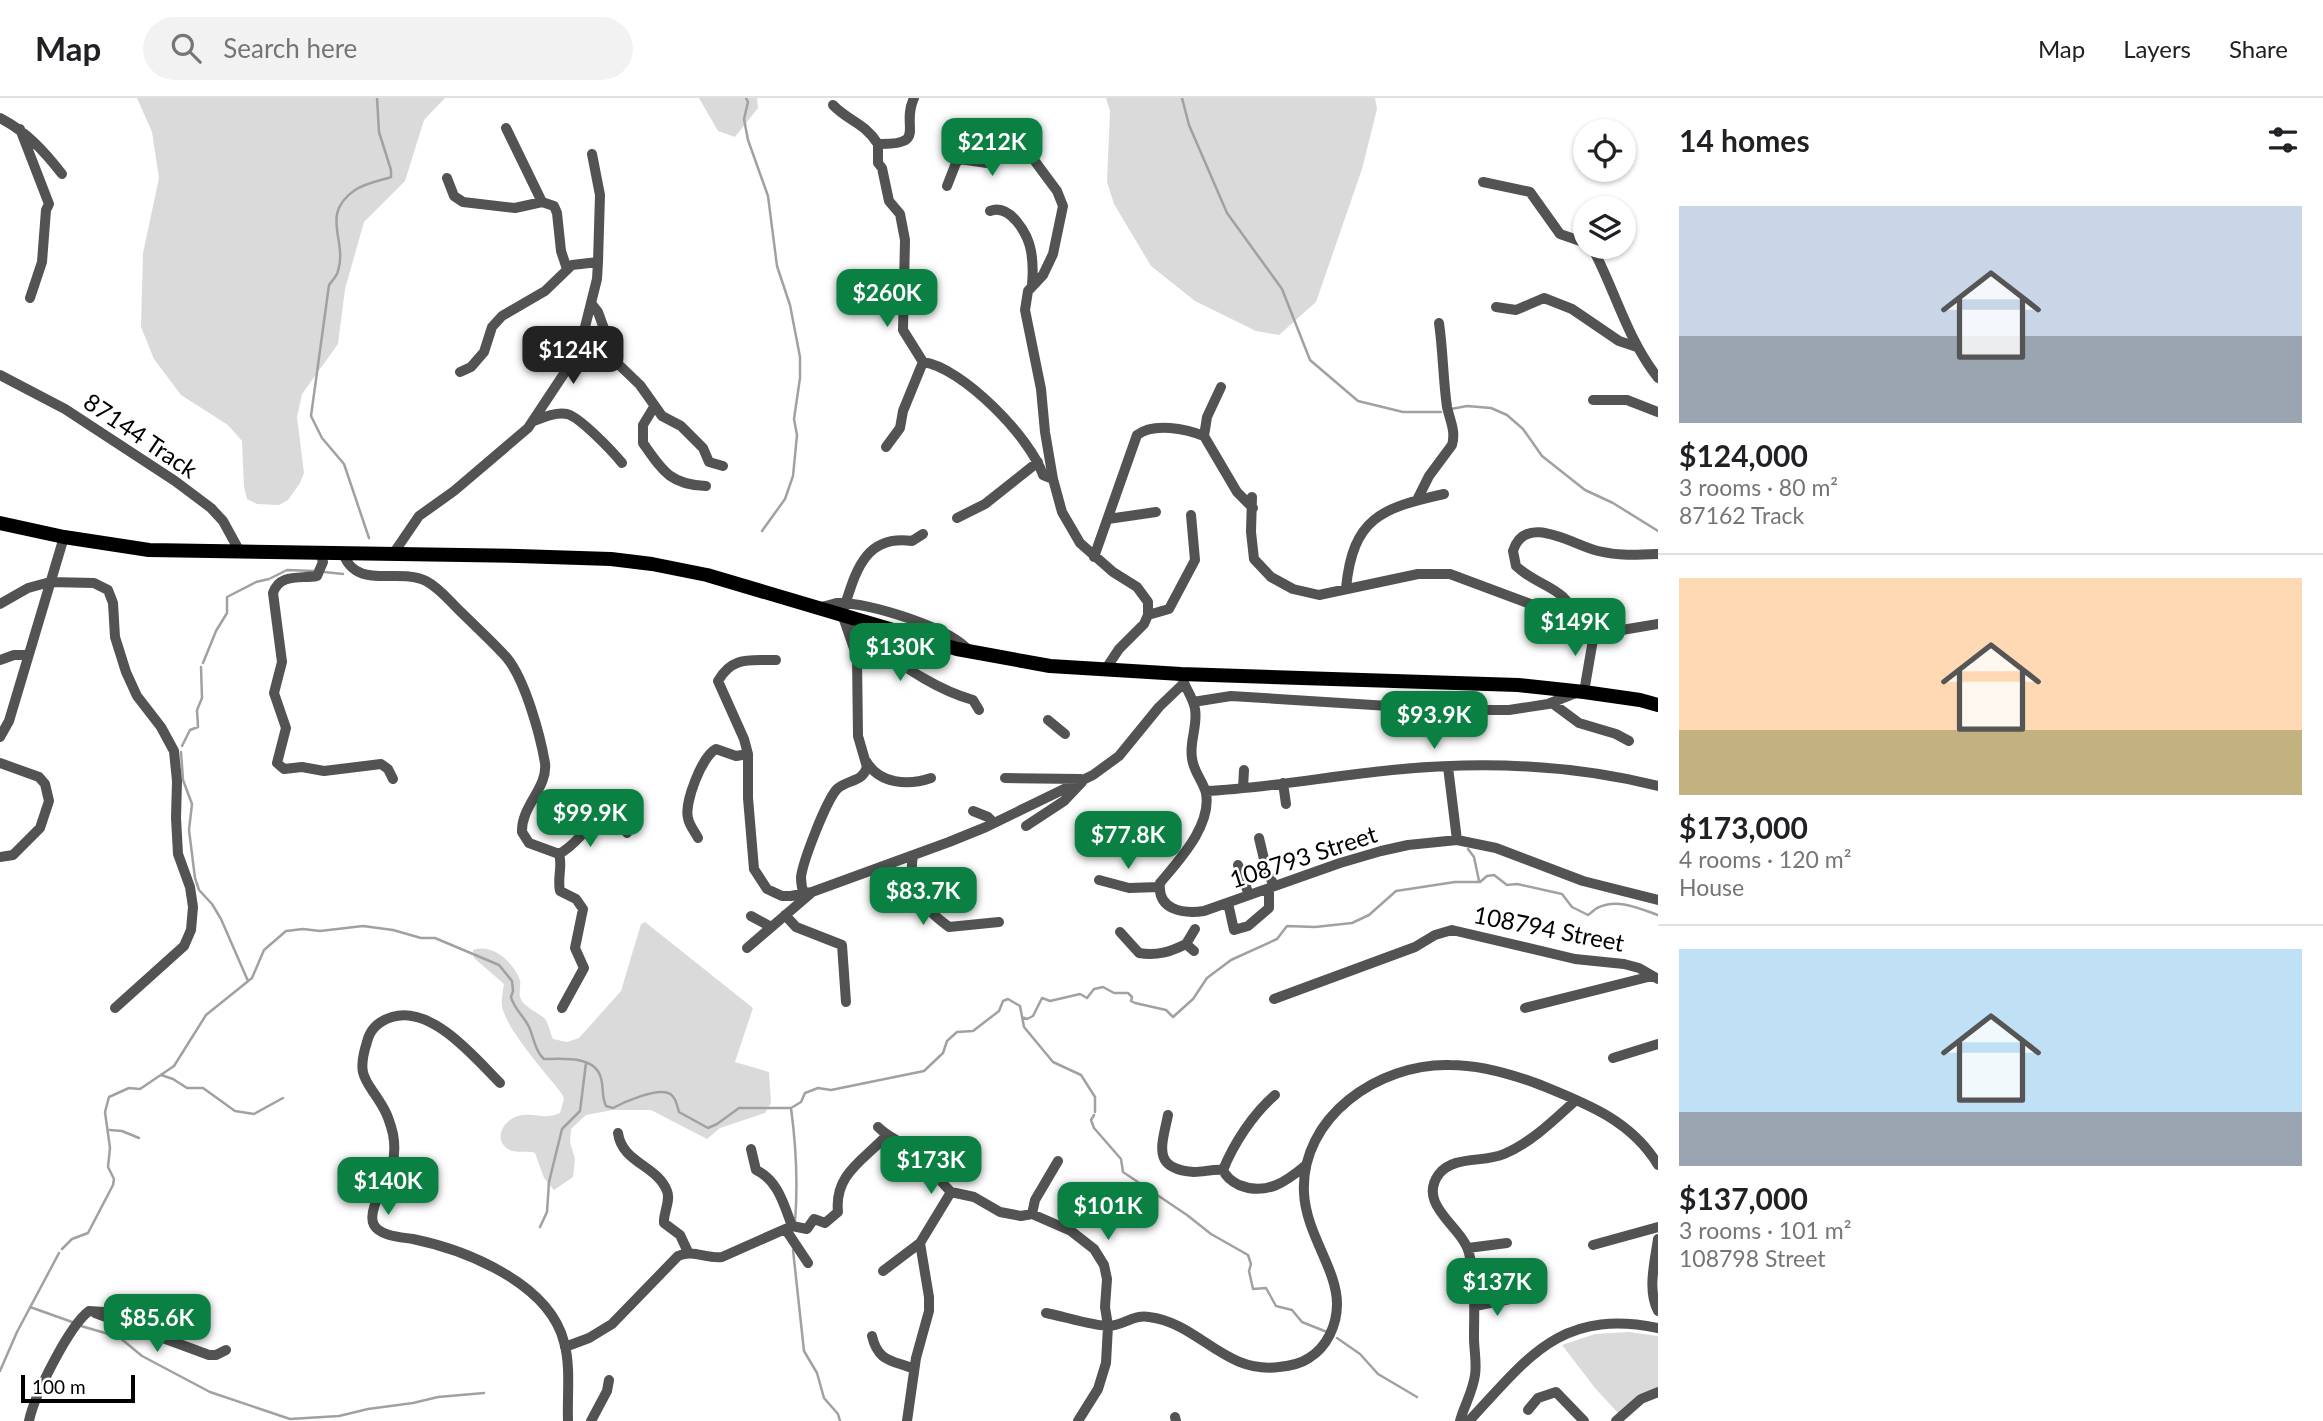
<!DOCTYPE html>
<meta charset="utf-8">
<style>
:root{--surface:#fff;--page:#f2f2f2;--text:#202124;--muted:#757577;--line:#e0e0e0;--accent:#0b8043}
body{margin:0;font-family:Lato,sans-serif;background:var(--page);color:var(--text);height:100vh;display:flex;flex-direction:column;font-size:26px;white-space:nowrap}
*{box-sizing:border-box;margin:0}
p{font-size:23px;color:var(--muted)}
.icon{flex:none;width:38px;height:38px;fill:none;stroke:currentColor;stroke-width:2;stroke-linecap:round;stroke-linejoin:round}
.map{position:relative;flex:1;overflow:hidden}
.drawer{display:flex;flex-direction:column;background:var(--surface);width:665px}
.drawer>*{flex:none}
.controls{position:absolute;left:1573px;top:21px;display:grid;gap:14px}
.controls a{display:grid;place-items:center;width:63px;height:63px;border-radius:50%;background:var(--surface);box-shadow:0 2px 5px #0004;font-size:35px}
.scale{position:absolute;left:21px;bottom:18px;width:114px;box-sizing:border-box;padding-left:7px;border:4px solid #000;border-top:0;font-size:19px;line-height:24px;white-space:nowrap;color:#000;-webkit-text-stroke:5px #fff;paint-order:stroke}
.price{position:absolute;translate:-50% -60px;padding:0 16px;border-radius:14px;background:var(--accent);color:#fff;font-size:23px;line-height:46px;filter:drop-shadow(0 2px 4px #0008)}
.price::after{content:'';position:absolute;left:50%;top:42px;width:21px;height:16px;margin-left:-10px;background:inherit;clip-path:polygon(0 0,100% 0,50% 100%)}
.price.selected{background:#222;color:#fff}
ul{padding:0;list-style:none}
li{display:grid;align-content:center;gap:14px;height:371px;padding:0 21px}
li+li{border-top:2px solid var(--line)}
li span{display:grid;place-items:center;height:217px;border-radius:0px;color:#555}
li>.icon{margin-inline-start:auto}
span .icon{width:126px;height:126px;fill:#fffc;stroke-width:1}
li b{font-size:30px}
h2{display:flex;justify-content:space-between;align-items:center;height:84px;padding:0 21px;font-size:30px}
header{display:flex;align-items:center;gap:42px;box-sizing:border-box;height:98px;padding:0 35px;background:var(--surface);border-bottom:2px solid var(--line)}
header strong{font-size:33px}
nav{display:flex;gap:38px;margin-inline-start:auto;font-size:24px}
.search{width:490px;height:63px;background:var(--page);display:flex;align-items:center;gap:18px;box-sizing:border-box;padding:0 24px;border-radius:38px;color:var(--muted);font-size:26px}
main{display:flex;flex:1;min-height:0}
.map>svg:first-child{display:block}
.green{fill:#dadada}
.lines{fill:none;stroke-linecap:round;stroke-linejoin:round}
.stream{stroke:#a1a1a1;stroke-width:2.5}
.minor{stroke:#535353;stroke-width:10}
.major{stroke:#000;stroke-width:14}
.labels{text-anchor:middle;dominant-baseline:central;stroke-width:5;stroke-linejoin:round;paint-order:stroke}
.street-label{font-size:24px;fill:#000;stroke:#fff}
</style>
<header>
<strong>Map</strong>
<div class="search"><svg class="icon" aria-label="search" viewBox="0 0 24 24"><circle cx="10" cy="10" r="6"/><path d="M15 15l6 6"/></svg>Search here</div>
<nav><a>Map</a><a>Layers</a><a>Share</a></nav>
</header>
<main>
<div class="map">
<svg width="1658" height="1323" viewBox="0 0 1658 1323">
<rect width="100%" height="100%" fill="#fff"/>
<path class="green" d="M 137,0 L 445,0 L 424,22 L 405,83 L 364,124 L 345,191 L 338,246 L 302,296 L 297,319 L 304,375 L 300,385 L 288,402 L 279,407 L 257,406 L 247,401 L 244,389 L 242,343 L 228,327 L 181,297 L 154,261 L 141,229 L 143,155 L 159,80 L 152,34 Z
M 699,0 L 757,0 L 758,10 L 735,39 L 718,33 Z
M 1106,0 L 1375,0 L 1377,11 L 1362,71 L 1316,204 L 1279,237 L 1256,233 L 1195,203 L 1151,168 L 1114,106 L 1107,84 L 1110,13 Z
M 645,824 L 753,910 L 735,964 L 769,974 L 771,1005 L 765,1015 L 720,1030 L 707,1041 L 651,1012 L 613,1012 L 586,1017 L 571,1031 L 570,1044 L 575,1061 L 573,1079 L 554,1092 L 544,1080 L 535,1055 C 527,1052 515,1056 508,1051 C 491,1040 506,1018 523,1017 C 538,1015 544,1022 560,1015 L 564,1001 L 562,996 C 547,976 506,932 502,908 C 501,902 503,893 504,886 L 474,860 L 473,852 C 493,845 514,865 520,882 C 521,887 519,893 520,899 C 523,909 538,914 545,921 C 549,926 550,935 553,941 L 567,944 L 579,940 L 621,893 L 641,826 Z
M 1629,1234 L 1658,1238 L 1658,1290 L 1618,1315 L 1595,1290 L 1562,1247 L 1595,1236 Z"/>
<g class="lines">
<path class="stream" d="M 746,0 L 748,4 L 744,21 L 748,42 L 768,98 L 777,168 L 790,207 L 800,259 L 800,280 L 794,321 L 797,337 L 793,378 L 785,401 L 762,433
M 1182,0 L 1189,27 L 1227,115 L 1282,191 L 1310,262 L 1358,303 L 1403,314 L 1441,314
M 1451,311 L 1467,308 L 1491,310 L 1507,317 L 1523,331 L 1542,358 L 1585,392 L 1613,405 L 1658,433
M 369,440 L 344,366 L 322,340 L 311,318 L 329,187 C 332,183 337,178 338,173 C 348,142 319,117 355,92 C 365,85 379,83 391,79 L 391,72 L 379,34 L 377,0
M 324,474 L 343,476
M 271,480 L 287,472 L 314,473
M 203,565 L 216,533 L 227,515 L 227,499 L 256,484 L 269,481
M 182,648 L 190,632 L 198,629 L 197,612 L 202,600 L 201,569
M 181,654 L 183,682 L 192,706 L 189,732 L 195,780 L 199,792 L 212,806 L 221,821 L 248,883
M 1468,751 L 1474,759 L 1479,783
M 1022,919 L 1027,921 L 1033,918 L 1042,900 L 1050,903 L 1080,896 L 1087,900 L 1094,891 L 1103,889 L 1114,895 L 1128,895 L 1132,899 L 1131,903 L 1135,905 L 1166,912 L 1173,919 L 1193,901 L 1207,880 L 1231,862 L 1277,841 L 1287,828 L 1315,829 L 1352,825 L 1369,817 L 1396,793 L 1455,784 L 1480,784 L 1487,778 L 1494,777 L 1507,787 L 1517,786 L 1562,796 L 1572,809 L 1588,817 C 1591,815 1594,812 1597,810 C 1618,800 1638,810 1658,817
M 161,977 L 173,981 L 187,990 L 203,990 L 235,1013 L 254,1016 L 283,1000
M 791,1010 C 796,1047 798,1087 795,1124
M 1094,1017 L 1091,1022 L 1094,1030 L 1121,1061 L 1123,1074 L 1187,1117 L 1211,1136 L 1248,1157 L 1251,1166 L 1249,1173 L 1253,1191 L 1266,1190 L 1276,1208 L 1292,1212 L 1302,1224 L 1327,1234
M 110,1032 L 122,1033 L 139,1040
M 540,1129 L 547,1114 L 549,1084 L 562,1031 L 580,1013 L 586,965
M 62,1151 L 72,1141 L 88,1135 L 113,1087 L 114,1081 L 108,1069 L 110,1050 L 105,1014 L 109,999 L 129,990 L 140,991 L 174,968 L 206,917 L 252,880 L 264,852 L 286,833 L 303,831 L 320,833 L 363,828 L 393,832 L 421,840 L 435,840 L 499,867 L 512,883 L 513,893 L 511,899 C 514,911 524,918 529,929 C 534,940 535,953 544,961 C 562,961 595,957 601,980 C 604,990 601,997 606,1008 L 613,1010 C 624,1004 656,990 668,995 C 675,997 677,1007 679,1014 L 708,1030 L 717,1026 L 739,1010 L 791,1010 L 801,1004 L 805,995 L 818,990 L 831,992 L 924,973 L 943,955 L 947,943 L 957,934 L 973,933 L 999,913 L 1003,903 L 1008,901 L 1020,908 L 1024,929 L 1053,964 L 1081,977 L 1095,999 L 1095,1014
M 793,1152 L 804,1253 L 817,1275 L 824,1300 L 838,1316 L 840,1323
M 30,1209 L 75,1225
M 81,1228 L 119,1239 L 142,1258 L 210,1294 L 290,1321 L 339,1318 L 368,1311 L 413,1305 L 438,1299 L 484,1295
M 1337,1240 L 1360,1256 L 1378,1276 L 1417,1299
M 0,1273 L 17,1234 L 59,1155"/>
<path class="minor" d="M 833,7 C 848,23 864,24 878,46 L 878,65 L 882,70 L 889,103 L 900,116 L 905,142 L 903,232 L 923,264 C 962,269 1031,340 1043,377 L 1053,381
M 0,20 C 27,34 44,53 62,76
M 506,30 L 542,104
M 20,31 L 49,106 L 46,112 L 42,164 L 30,200
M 878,46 C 929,47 900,29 914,0
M 447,80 L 454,98 L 463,104 L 515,110 L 542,104 L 554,108 L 557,115 L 561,153 L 567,171
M 1483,84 L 1530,94 L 1560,136 L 1586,145
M 947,88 L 956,65 L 960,61 L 987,65 L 1000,50 L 1010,47 L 1034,62 L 1057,93 L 1063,108 L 1053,156 L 1043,177 L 1028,193 L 1025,212 L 1041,291 L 1045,334 L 1053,381 L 1062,414 L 1080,445 L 1113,474 L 1137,489 L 1148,504 L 1148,517 L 1144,526 L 1119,551 L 1105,572
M 990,113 C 1010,105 1028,136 1031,153 C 1033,164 1033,176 1032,187
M 1592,149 C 1615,192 1627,241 1658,280
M 591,205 L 598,214 L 616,264 L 640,287 L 662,318 L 681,328 L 703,350 L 709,364 L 723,368
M 1496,209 L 1516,212 L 1544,200 L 1572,211 L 1619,243 L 1637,249
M 460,274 L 471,269 L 484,254 L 492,229 L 502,218 L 545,193 L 572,167 L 598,164
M 0,277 L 65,311 L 175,383 L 211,410 L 223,423 L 240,454
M 1221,289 L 1207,319 L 1204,338 L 1237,394 L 1253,410
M 1593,302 L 1627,302 L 1658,314
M 654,309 L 643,327 L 643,345 C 662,372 670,387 706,388
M 534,323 C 544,319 556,314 567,316 C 580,319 613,354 622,365
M 886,349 L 900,330 L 903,313 L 923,264
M 1252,399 L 1251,434 L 1254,461 L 1271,479 L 1293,491 L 1319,497 L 1418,476 L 1450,476 L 1595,530 L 1622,532 L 1658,526
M 1417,402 L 1429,378 L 1452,347 C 1456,333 1450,323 1447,309 C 1443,281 1443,252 1439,225
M 957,420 L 985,406 L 1038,364
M 1108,421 L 1156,414
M 320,455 L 323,464 L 317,478 C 300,481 280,475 273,495 L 282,564 L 274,595 L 286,630 L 277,665 L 284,671 L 302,669 L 324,673 L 381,666 L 388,671 L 393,681
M 343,455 C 356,493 398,469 426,483 C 440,490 451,505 462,515 C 477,530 493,544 507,560 C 525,582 540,636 545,665 C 548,690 521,708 522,734 L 529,745 L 559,756 C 563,767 557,780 560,793 L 576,801 L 583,811 L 575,850 L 584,870 L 562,910
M 393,456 L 419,418 L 454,393 L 528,330 L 579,253 L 597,181 L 598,164 L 600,97 L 592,56
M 1094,459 L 1137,337 C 1154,324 1186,331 1204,338
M 1346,490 C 1353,420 1381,410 1444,396
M 0,506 L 28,490 L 50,484 L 94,485 L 108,492 L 113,505 L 115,539 L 126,574 L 137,598 L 161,629 L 174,653 L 177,683 L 176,720 L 178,756 L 190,789 L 193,809 L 191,832 L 184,848 L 115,910
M 821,509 C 827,508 832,506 837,505 C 866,503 953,531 969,553
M 1148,517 L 1169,511 L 1195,462 L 1191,417
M 1578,525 C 1566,486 1540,491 1516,468 L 1513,453 C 1525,414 1573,447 1598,453 C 1619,458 1637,457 1658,456
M 848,530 C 888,556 927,589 973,602 L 979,612
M 0,562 L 14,557 L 28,557
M 776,562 C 751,563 733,557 718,583 L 744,641 L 748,656 L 748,700 L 754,771 L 767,791 L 782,798 L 791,798 L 812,794 L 949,744 L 986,729 L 1093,677 L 1119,658 L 1159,609 L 1183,586
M 1181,576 C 1184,589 1193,599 1195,611 C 1198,628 1189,644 1192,660 C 1193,673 1203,683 1206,695 C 1212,728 1178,763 1160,785 C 1157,812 1183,816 1204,813 L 1340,765 L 1381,753 L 1408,747 L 1457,742 L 1496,750 L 1583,783 L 1658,802
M 1584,594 L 1595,530
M 1193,604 L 1231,598 L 1452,612 L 1509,612 L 1548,606 L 1578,594
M 1552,605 L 1579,625 L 1616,636 L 1629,643
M 1048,622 L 1065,636
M 0,639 L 9,623 L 64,439
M 866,663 C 879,686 908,688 931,680
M 0,665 L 39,679 L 45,686 L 49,703 L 40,730 L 13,757 L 0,759
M 1448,669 L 1457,742
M 1005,680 L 1081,681
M 1283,685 L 1286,706
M 1243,690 L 1244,672
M 1206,693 C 1268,690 1330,678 1392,672 C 1481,663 1571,666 1658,688
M 973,713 L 988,719 L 994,725
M 1026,728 L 1064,703 L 1082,684
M 698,740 C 695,734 689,727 688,720 C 684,705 702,658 716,651 L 736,658 L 748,656
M 1259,740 L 1264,761 L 1263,777 L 1270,779 L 1274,788
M 559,756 C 583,744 587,717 618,722 L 627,735
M 913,758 C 907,792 922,809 949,829 L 999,824
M 1238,767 L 1249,797
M 1099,782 L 1129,790 L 1159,789
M 804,796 C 802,791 801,785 801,779 C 803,763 826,703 837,691 C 848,681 862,685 867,669 L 858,638 L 857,559 L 842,516 C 855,478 862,436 912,443 L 923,436
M 1228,805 L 1234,832 L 1248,828 L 1269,810 L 1269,790
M 785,817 L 796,829 L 842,847 L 846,904
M 751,818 L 771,829
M 1120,834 L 1139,855 C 1157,858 1170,854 1186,846
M 747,850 L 810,796
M 1194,853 L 1186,846 L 1195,831
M 1274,901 L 1415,849 L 1435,837 L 1452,832 L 1575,861 L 1624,866 L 1639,870 L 1658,881
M 1525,910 L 1652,878
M 1613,960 L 1658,946
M 500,985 C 475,960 432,907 392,919 C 379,923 370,931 367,944 C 355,981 368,982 384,1011 C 388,1018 391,1028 393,1036 C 395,1047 395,1057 392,1068 C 388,1082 366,1113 374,1127 C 380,1138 401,1139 413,1141 C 466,1152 549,1185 564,1244 C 571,1268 567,1298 568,1323
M 1168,1017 C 1162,1047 1151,1071 1194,1074 C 1204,1074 1213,1071 1223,1072 C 1234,1045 1253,1016 1275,997
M 878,1029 C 888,1039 900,1043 911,1052 C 927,1064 937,1080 951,1094 L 920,1145 L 883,1173
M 618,1035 C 622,1065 657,1067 667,1093 C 671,1103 663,1115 664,1125 L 680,1137 L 688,1154
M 751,1051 L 756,1072 C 778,1082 784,1107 792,1128
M 1223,1072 C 1226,1079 1231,1083 1239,1087 C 1266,1098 1286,1084 1306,1067
M 951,1094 L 974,1099 L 1000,1114 L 1021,1118 L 1032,1116 L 1071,1133 L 1094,1151 L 1104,1167 L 1107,1181 L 1105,1209 L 1108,1228 L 1106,1265 L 1098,1291 L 1078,1323
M 1032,1116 L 1035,1102 L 1058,1063
M 786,1132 L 808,1165
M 1658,1141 C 1655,1163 1647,1192 1658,1213
M 1593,1147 L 1658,1129
M 1468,1150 L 1507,1145
M 1475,1208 L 1510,1201
M 95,1215 L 209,1257 L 216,1257 L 226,1252
M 1046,1215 C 1062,1218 1094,1228 1108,1228 C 1122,1228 1134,1216 1149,1219 C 1199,1225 1224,1276 1279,1269 C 1290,1268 1300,1266 1309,1260 C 1327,1249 1337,1227 1337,1206 C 1337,1171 1306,1136 1304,1095 C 1300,1019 1379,965 1450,967 C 1479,967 1511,976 1538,986 C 1585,1005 1631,1022 1658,1067
M 872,1238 C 878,1264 892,1262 914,1271
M 565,1249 L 589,1240 L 612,1226 L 678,1158 C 693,1151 706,1161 722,1159 L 792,1128 L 807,1131 L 814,1121 L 825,1125 L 838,1114 C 834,1076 864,1062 886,1038
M 1528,1312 L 1538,1300 L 1556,1294 L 1584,1323
M 1175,1319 L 1176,1323
M 29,1323 C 34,1298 69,1228 89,1213 L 119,1215 L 148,1209 L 172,1221
M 591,1323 L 607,1293 L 609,1282
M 907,1323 L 916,1260 L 929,1213 L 929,1199 L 920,1145
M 1460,1323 C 1464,1308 1473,1293 1475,1277 C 1477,1265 1474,1252 1474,1240 C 1474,1211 1476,1183 1469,1155 C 1463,1129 1416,1107 1439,1076 C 1454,1057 1484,1065 1504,1056 C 1532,1044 1554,1022 1576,1002
M 1469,1323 C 1528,1260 1560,1210 1658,1230
M 1616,1323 L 1641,1301 L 1658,1294"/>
<path class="major" d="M 0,425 L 64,439 L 149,452 L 518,458 L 611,461 L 652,466 L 707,477 L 957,551 L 1050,568 L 1181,576 L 1518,587 L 1584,594 L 1640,602 L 1658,607"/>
</g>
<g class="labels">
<g class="street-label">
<text transform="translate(141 337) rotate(34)">87144 Track</text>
<text transform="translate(1303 758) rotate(-18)">108793 Street</text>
<text transform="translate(1549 830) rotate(11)">108794 Street</text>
</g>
</g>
</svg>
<div class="controls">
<a><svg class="icon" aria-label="locate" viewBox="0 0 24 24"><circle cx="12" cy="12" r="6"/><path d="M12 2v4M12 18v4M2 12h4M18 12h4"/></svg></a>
<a><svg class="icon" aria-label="layers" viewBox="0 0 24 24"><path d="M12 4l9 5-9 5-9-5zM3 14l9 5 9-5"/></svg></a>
</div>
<div class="scale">100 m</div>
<b class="price" style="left:992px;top:80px">$212K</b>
<b class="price" style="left:887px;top:231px">$260K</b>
<b class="price selected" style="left:573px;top:288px">$124K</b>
<b class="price" style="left:1575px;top:560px">$149K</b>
<b class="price" style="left:900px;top:585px">$130K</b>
<b class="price" style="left:1434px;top:653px">$93.9K</b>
<b class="price" style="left:590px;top:751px">$99.9K</b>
<b class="price" style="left:1128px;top:773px">$77.8K</b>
<b class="price" style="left:923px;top:829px">$83.7K</b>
<b class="price" style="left:931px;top:1098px">$173K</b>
<b class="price" style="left:388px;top:1119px">$140K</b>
<b class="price" style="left:1108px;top:1144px">$101K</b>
<b class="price" style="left:1497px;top:1220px">$137K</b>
<b class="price" style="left:157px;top:1256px">$85.6K</b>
</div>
<section class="drawer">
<h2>14 homes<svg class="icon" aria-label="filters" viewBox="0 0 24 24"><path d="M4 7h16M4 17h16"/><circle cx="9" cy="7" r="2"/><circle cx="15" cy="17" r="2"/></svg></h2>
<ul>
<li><span style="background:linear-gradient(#c9d6e8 60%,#9aa5b1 0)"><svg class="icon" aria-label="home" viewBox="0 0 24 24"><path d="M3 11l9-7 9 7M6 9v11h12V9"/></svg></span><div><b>$124,000</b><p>3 rooms · 80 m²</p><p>87162 Track</p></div></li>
<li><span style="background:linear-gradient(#ffd9b3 70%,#c2b280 0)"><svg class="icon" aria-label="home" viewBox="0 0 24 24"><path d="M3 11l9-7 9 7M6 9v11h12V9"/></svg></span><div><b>$173,000</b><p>4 rooms · 120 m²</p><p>House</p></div></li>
<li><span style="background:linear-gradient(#bfe0f5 75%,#9aa5b1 0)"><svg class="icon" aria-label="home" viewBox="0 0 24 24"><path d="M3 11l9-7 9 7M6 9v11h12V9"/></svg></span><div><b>$137,000</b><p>3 rooms · 101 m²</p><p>108798 Street</p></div></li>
</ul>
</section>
</main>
